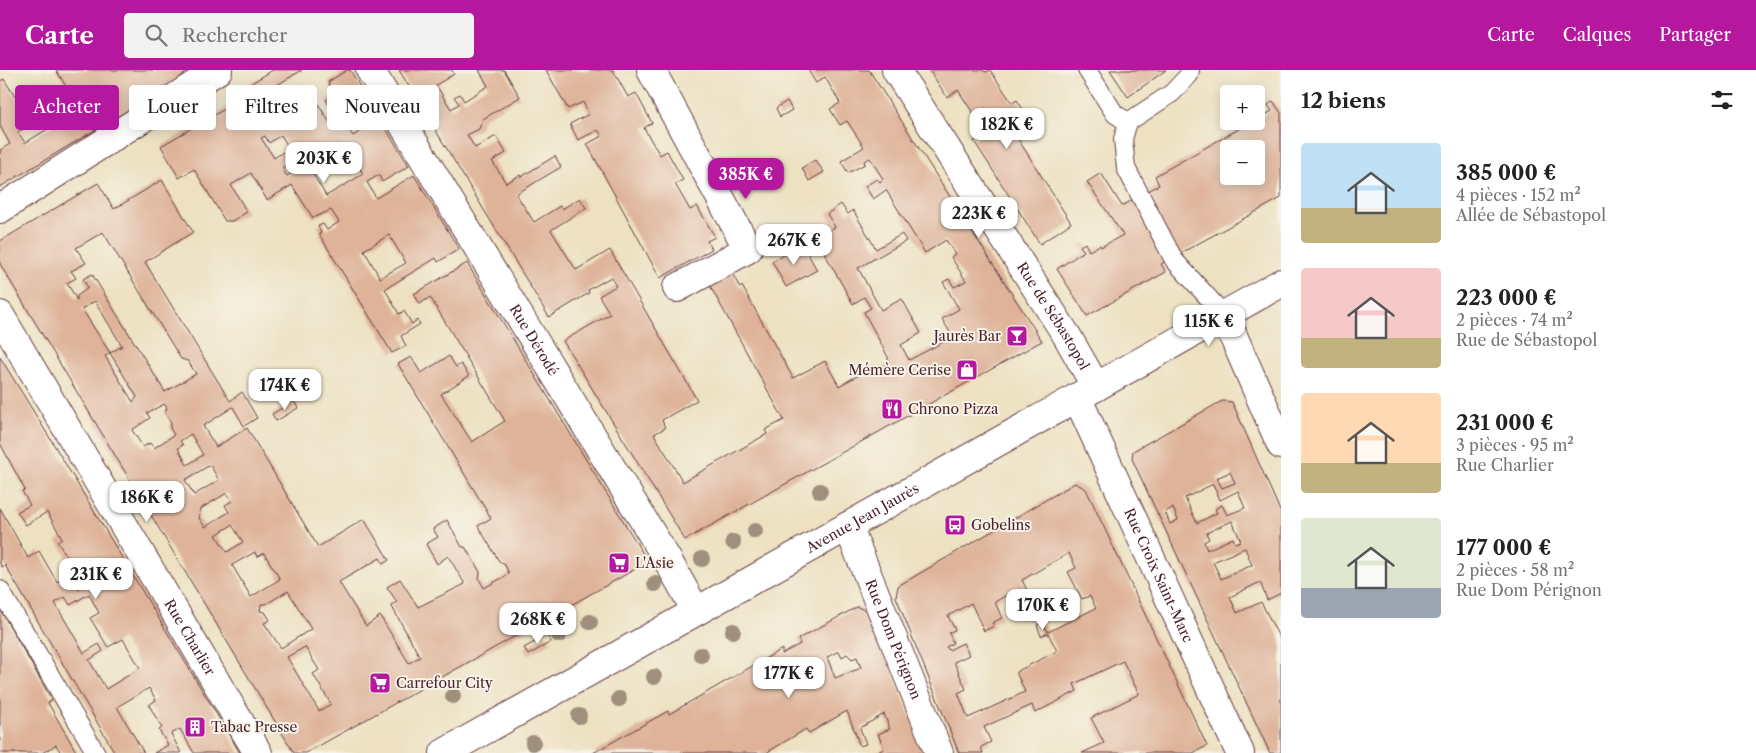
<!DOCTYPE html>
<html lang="fr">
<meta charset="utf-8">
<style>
:root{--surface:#fff;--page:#f2f2f2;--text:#222;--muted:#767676;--accent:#b5179e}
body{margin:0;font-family:"Libre Caslon Text",serif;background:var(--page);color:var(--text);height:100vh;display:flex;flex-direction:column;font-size:19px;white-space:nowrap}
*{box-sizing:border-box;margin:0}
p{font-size:16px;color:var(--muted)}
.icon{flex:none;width:28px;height:28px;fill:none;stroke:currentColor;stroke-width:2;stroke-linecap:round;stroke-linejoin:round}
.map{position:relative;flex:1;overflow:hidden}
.details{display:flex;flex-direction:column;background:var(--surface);width:475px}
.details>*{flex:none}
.banner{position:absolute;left:15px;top:15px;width:475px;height:45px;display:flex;gap:10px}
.tools{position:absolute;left:1220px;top:15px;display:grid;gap:10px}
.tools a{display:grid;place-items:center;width:45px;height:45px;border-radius:5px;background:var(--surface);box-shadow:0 2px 12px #0003;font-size:25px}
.price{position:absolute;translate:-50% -42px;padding:0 11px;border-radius:10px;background:#fff;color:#222;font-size:16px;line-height:32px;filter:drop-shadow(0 1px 2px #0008)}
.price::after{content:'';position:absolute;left:50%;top:30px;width:15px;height:11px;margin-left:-8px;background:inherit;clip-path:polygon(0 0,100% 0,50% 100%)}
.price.active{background:var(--accent);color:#fff}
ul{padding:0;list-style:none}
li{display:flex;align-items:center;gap:15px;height:125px;padding:0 20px}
li span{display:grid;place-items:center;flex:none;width:140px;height:100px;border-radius:5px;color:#555}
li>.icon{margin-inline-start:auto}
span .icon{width:60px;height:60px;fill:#fffc;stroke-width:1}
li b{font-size:21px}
h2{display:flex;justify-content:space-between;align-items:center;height:60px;padding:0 20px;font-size:21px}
.chip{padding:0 18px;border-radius:5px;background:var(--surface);box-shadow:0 2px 12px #0003;font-size:18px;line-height:45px}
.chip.active{background:var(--accent);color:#fff}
header{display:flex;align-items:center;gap:30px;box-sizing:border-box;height:70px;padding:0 25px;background:var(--accent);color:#fff}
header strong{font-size:24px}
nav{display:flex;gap:28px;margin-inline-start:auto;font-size:18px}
.search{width:350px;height:45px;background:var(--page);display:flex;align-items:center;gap:12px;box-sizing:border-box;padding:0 18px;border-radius:5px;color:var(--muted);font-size:19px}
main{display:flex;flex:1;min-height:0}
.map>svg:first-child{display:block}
.building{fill:#deb399;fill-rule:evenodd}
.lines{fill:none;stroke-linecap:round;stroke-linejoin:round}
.lane-casing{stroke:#623c42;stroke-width:20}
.street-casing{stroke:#623c42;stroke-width:30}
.secondary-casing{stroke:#623c42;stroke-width:30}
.lane{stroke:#fff;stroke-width:18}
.street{stroke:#fff;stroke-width:28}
.secondary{stroke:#fff;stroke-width:28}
.tree{fill:#9f8f7b}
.labels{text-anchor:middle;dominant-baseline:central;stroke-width:4;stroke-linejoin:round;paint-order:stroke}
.street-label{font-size:14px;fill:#4a1f2b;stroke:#f7f3e8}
.poi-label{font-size:14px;fill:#4a1f2b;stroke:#f7f3e8;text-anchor:start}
</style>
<header>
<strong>Carte</strong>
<div class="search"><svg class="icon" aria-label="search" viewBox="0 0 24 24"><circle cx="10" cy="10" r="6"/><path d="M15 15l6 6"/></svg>Rechercher</div>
<nav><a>Carte</a><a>Calques</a><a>Partager</a></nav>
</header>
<main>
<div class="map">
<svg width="1281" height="683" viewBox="0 0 1281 683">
<rect width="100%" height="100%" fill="#f7f3e8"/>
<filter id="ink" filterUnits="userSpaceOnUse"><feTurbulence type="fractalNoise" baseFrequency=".02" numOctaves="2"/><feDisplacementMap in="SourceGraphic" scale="10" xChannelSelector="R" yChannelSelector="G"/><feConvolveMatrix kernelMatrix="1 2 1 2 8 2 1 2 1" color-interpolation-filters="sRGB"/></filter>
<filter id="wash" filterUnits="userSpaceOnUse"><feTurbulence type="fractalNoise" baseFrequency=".0096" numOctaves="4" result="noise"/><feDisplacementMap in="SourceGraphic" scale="20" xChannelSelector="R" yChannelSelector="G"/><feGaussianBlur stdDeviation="1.12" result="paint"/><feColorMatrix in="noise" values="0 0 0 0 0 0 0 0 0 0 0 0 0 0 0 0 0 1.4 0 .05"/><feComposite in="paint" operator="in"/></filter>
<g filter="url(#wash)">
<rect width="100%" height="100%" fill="#ede1c1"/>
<g id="blocks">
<path class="building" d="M 56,0 L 195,0 L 0,117 L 0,89 L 2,88 L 0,80 L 10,74 L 0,56 L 0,11 L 4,9 L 32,54 L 18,62 L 25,73 L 86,35 L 79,22 L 72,26 Z
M 273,0 L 302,0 L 267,21 L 279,41 L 286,37 L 288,40 L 307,28 L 313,37 L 318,34 L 330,53 L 337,49 L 326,30 L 334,24 L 328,12 L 347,0 L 350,0 L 378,46 L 356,59 L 350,52 L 345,55 L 353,66 L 380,49 L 409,96 L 382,112 L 379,105 L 367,112 L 376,128 L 414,105 L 459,179 L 438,192 L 436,188 L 385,219 L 399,244 L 404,241 L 412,254 L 417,250 L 420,254 L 401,266 L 406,276 L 392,283 L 319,164 L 321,163 L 318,156 L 323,154 L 327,160 L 339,152 L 331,140 L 313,148 L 292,115 L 267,130 L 251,103 L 231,115 L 247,142 L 232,151 L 225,151 L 194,99 L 179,108 L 161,76 L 240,30 L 235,23 ZM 281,65 L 289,78 L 274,88 L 261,68 L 265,66 L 269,73 ZM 321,85 L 330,102 L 353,87 L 363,104 L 326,126 L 307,94 ZM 294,86 L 301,98 L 287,106 L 282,98 L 288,94 L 286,91 ZM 389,165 L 406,193 L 380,208 L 364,180 Z
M 399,0 L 452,0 L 454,4 L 436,15 L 451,39 L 459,34 L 454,27 L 460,24 L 464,31 L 488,16 L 479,0 L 504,0 L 520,27 L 483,49 L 479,59 L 467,65 L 475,78 L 496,66 L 506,83 L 492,91 L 506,113 L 520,105 L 521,107 L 555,86 L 561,97 L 516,124 L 534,152 L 560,136 L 562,139 L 580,128 L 586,138 L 551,160 L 576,200 L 610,180 L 697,330 L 662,350 L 665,358 L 654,364 L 683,412 L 767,364 L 765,360 L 784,350 L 709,214 L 731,201 L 740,218 L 742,216 L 793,308 L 825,291 L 839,316 L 875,296 L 879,299 L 888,294 L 888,287 L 864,242 L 871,238 L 864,227 L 853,234 L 816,168 L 835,157 L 827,144 L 841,134 L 848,144 L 853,140 L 876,179 L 902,164 L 906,171 L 858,198 L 881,240 L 902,229 L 921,263 L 901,275 L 909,290 L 953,267 L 942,249 L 959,239 L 943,212 L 949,209 L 954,217 L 966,211 L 951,187 L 955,184 L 946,170 L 925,183 L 886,120 L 873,129 L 865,116 L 877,109 L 880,112 L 883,109 L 870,88 L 864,91 L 865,94 L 848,103 L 841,91 L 864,77 L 847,51 L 840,55 L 830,39 L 840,33 L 825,7 L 816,13 L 808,0 L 869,0 L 1042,271 L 685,470 L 563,271 L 610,244 L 599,226 L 616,216 L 611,207 L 588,220 L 589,223 L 549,247 Z
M 546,0 L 613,0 L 628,27 L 636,23 L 652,53 L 644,58 L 655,77 L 660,85 L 667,81 L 683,110 L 675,114 L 686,133 L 690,140 L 697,136 L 715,167 L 707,171 L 712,179 L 660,208 L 587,74 L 602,66 L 598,60 L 578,70 L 570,54 L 589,44 L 583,32 L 568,39 Z
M 929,0 L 981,0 L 986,2 L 990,0 L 1012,33 L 1017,30 L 1024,41 L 1008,52 L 1014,62 L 1020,57 L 1025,66 L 1018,69 L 1071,153 L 1040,174 L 974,71 L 1008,49 L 1005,44 L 1000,46 L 998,42 L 980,54 L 958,20 L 947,27 Z
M 1110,0 L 1166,0 L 1128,27 Z
M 787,31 L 792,40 L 780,47 L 776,38 Z
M 1273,31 L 1281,43 L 1281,128 L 1161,194 L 1166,202 L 1087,246 L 1057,199 L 1084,181 L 1080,176 L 1085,173 L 1089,181 L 1100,175 L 1101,177 L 1123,165 L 1087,112 L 1101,103 L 1122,136 L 1159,115 L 1155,106 L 1253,51 L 1256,51 L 1256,50 L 1272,41 L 1268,35 ZM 1229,79 L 1256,79 L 1256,106 L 1229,106 Z
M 815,90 L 824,102 L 809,111 L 802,98 Z
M 162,110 L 193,162 L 145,192 L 230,331 L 242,322 L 257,348 L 244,356 L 233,337 L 203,356 L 216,377 L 247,358 L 318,477 L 364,449 L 389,490 L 383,494 L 380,488 L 339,512 L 366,556 L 380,546 L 409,593 L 420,587 L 391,535 L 397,532 L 387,517 L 400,509 L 418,537 L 465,514 L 448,486 L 437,494 L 426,474 L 438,467 L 433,459 L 447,450 L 462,477 L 465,477 L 480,502 L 479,509 L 484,518 L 509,504 L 505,495 L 499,491 L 478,456 L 491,448 L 398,294 L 411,287 L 421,303 L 449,286 L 456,297 L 461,294 L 469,306 L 441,324 L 472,372 L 505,351 L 430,227 L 420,234 L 414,224 L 467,193 L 648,492 L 306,683 L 294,683 L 0,194 L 0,171 L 98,113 L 114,139 ZM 103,162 L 181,289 L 188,291 L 196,304 L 165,322 L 92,204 L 83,209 L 88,218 L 77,226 L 77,230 L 67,213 L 76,208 L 71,201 L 86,193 L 76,178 ZM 95,231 L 122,276 L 110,283 L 137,327 L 133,332 L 105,286 L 110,283 L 82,239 ZM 164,334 L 167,338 L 165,343 L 171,353 L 170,358 L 174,365 L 154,378 L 150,373 L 143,377 L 132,360 L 150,348 L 147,343 ZM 191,364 L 203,385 L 187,395 L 178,378 L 183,375 L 180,371 ZM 210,395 L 219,410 L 194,425 L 185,410 ZM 227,423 L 232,431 L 225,435 L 229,442 L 205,457 L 199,448 L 200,439 ZM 232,455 L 243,472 L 227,482 L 216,465 ZM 255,482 L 257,487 L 264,483 L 280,509 L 251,527 L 232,495 ZM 288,521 L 311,559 L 281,578 L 264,553 L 270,550 L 265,542 L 260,541 L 261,534 L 266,534 ZM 305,577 L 319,600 L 313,604 L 331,634 L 319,641 L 287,587 Z
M 803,175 L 817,200 L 786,217 L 772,191 Z
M 0,287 L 51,370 L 240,683 L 194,683 L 180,659 L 171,664 L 181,683 L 154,683 L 168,675 L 159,660 L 162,658 L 149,635 L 156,630 L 149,618 L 117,637 L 144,683 L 115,683 L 5,495 L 2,497 L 0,494 L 0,438 L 28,488 L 39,481 L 57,512 L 71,504 L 79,519 L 84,515 L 57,471 L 62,468 L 47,442 L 26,455 L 17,442 L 30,435 L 22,421 L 25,420 L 1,375 L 0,376 ZM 89,524 L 99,543 L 90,548 L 108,577 L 123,569 L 140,598 L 106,619 L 89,590 L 103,581 L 99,574 L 84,583 L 55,533 L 65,527 L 70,535 Z
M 294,331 L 298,338 L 276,351 L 272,344 Z
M 1222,331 L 1232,332 L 1281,443 L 1281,523 L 1267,530 L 1260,512 L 1230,527 L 1237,543 L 1261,532 L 1281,571 L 1281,683 L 1270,683 L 1132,389 L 1133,381 ZM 1230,402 L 1235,413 L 1222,418 L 1217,408 ZM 1213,414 L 1220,430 L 1238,421 L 1245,438 L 1227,445 L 1222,435 L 1215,439 L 1217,443 L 1197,453 L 1185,428 ZM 1173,438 L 1178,450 L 1170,454 L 1165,442 ZM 1232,451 L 1241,471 L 1235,473 L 1233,468 L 1207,480 L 1204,472 L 1209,469 L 1206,463 ZM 1245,478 L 1252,495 L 1221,509 L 1213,492 Z
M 1075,413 L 1086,419 L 1207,676 L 1193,683 L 1082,683 L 1104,673 L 1091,648 L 1139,624 L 1123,591 L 1074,614 L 1077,621 L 1035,643 L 1032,635 L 984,657 L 991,672 L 981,677 L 983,683 L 959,683 L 896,527 L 898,516 ZM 1069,483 L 1076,498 L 1068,502 L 1082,529 L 1090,526 L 1096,538 L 1048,562 L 1042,552 L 1037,555 L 1041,566 L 1048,563 L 1057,581 L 1016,602 L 1025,622 L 968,648 L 958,623 L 966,619 L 954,592 L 969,585 L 963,573 L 949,580 L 946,577 L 953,573 L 949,563 L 955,560 L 948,546 L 971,533 L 984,561 L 994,556 L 992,553 L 1002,548 L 995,532 L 1011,522 L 1019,536 L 1021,535 L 1028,551 L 1039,545 L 1022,510 Z
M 857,537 L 868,541 L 925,683 L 875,683 L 884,679 L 878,664 L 890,659 L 884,644 L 860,658 L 866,674 L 860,676 L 847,641 L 809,663 L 806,659 L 766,683 L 593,683 L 668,641 L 669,644 L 782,579 L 782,584 L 800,574 L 798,569 ZM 839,581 L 842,587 L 847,584 L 852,589 L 857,587 L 861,598 L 835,608 L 827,587 Z
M 0,539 L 52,630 L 48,633 L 77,683 L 61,683 L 56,675 L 42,683 L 0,683 Z
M 547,565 L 551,572 L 528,585 L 524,578 Z"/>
</g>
</g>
<g filter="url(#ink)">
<use href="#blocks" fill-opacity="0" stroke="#623c42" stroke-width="1"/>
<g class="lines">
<g class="lane-casing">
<path id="lane" d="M 1087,0 L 1115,44 L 1128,52
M 1190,0 L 1189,5 L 1172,23 L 1128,52 L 1123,69 L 1126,98 L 1174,190 L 1224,245
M 0,520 L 96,683"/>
</g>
<g class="street-casing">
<g id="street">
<path id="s1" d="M 370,0 L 667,489 L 696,541"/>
<path d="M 651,0 L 748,179 L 677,218"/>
<path id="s2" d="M 896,0 L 1067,266 L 1096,317"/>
<path d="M 0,139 L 218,0"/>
<path id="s3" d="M 0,245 L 258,683"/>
<path d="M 1224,245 L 1281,375"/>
<path id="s4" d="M 1077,327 L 1240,683"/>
<path id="s5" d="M 848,456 L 939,683"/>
</g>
</g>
<g class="secondary-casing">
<g id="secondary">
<path id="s6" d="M 444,683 L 1281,213"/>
</g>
</g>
<use href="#lane" class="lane"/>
<use href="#street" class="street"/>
<use href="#secondary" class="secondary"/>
</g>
<g class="tree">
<circle cx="820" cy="421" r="8"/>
<circle cx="755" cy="461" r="8"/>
<circle cx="733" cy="472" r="8"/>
<circle cx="702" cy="489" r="8"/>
<circle cx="655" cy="514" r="8"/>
<circle cx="590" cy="552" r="8"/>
<circle cx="733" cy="561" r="8"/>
<circle cx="559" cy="565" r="8"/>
<circle cx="701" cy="585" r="8"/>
<circle cx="654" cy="607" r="8"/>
<circle cx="453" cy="626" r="8"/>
<circle cx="619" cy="629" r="8"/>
<circle cx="579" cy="646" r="8"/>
<circle cx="533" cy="673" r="8"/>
</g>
</g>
<defs>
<g id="bar-square" transform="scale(1.125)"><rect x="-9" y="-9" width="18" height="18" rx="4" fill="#b5179e" stroke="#f7f3e8"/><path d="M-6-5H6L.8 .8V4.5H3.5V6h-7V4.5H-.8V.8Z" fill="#fff"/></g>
<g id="shop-square" transform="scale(1.125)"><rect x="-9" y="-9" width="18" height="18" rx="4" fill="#b5179e" stroke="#f7f3e8"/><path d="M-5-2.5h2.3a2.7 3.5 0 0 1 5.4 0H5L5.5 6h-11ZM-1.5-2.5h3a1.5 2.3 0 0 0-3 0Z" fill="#fff"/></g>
<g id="restaurant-square" transform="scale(1.125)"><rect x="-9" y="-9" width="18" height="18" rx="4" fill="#b5179e" stroke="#f7f3e8"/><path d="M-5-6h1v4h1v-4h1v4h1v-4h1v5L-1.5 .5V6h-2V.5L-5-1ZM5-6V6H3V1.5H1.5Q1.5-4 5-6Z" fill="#fff"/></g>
<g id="bus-square" transform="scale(1.125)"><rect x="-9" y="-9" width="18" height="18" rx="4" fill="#b5179e" stroke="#f7f3e8"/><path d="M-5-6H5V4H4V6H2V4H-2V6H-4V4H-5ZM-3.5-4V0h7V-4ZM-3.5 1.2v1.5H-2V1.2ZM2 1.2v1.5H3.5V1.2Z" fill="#fff"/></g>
<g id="supermarket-square" transform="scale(1.125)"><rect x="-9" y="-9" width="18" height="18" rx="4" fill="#b5179e" stroke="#f7f3e8"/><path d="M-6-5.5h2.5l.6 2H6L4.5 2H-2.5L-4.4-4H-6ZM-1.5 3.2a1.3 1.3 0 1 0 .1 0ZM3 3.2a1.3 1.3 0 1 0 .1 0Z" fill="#fff"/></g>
<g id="building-square" transform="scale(1.125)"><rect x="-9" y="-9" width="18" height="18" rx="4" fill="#b5179e" stroke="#f7f3e8"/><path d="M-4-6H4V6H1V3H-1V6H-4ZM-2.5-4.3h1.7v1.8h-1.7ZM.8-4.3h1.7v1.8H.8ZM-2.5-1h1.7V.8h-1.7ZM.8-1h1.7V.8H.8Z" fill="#fff"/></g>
</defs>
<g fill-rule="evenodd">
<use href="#bar-square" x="1017" y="266"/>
<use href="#shop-square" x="967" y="300"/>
<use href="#restaurant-square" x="892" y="339"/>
<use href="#bus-square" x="955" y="455"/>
<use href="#supermarket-square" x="619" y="493"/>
<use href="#supermarket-square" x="380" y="613"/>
<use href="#building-square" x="195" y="657"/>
</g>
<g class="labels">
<g class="street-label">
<text stroke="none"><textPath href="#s2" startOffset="292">Rue de Sébastopol</textPath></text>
<text stroke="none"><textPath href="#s1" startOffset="316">Rue Dérodé</textPath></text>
<text stroke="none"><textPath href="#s6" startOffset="480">Avenue Jean Jaurès</textPath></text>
<text stroke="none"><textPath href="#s4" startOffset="196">Rue Croix Saint-Marc</textPath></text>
<text stroke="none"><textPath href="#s3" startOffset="374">Rue Charlier</textPath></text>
<text stroke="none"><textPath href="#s5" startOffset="122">Rue Dom Pérignon</textPath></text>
</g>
<g class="poi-label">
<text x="1001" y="266" text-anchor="end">Jaurès Bar</text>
<text x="951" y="300" text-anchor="end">Mémère Cerise</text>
<text x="908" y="339">Chrono Pizza</text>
<text x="971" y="455">Gobelins</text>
<text x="635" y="493">L'Asie</text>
<text x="396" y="613">Carrefour City</text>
<text x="211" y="657">Tabac Presse</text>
</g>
</g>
</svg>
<div class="tools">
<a>+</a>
<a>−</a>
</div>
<b class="price" style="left:1007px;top:80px">182K €</b>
<b class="price" style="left:324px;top:114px">203K €</b>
<b class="price active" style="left:746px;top:130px">385K €</b>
<b class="price" style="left:979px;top:169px">223K €</b>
<b class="price" style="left:794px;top:196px">267K €</b>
<b class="price" style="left:1209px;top:277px">115K €</b>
<b class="price" style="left:285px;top:341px">174K €</b>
<b class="price" style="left:147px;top:453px">186K €</b>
<b class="price" style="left:96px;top:530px">231K €</b>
<b class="price" style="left:1043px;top:561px">170K €</b>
<b class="price" style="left:538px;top:575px">268K €</b>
<b class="price" style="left:789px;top:629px">177K €</b>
<div class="banner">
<a class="chip active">Acheter</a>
<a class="chip">Louer</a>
<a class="chip">Filtres</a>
<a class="chip">Nouveau</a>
</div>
</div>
<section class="details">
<h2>12 biens<svg class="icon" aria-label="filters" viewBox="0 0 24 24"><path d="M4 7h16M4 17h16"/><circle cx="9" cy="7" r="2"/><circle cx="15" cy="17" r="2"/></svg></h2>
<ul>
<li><span style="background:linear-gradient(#bfe0f5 65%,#c2b280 0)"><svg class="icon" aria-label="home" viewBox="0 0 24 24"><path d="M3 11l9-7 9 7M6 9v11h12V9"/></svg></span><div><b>385 000 €</b><p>4 pièces · 152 m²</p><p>Allée de Sébastopol</p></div></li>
<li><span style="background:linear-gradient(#f6c9c9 70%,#c2b280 0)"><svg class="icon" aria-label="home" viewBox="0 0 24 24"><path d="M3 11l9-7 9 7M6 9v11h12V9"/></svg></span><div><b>223 000 €</b><p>2 pièces · 74 m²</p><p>Rue de Sébastopol</p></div></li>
<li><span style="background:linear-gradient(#ffd9b3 70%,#c2b280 0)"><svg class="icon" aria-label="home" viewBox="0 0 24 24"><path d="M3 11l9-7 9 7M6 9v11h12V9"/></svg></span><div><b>231 000 €</b><p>3 pièces · 95 m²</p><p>Rue Charlier</p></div></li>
<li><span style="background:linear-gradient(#dfe7d0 70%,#9aa5b1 0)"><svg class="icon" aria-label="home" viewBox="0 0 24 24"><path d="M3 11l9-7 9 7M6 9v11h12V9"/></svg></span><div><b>177 000 €</b><p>2 pièces · 58 m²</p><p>Rue Dom Pérignon</p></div></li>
</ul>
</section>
</main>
